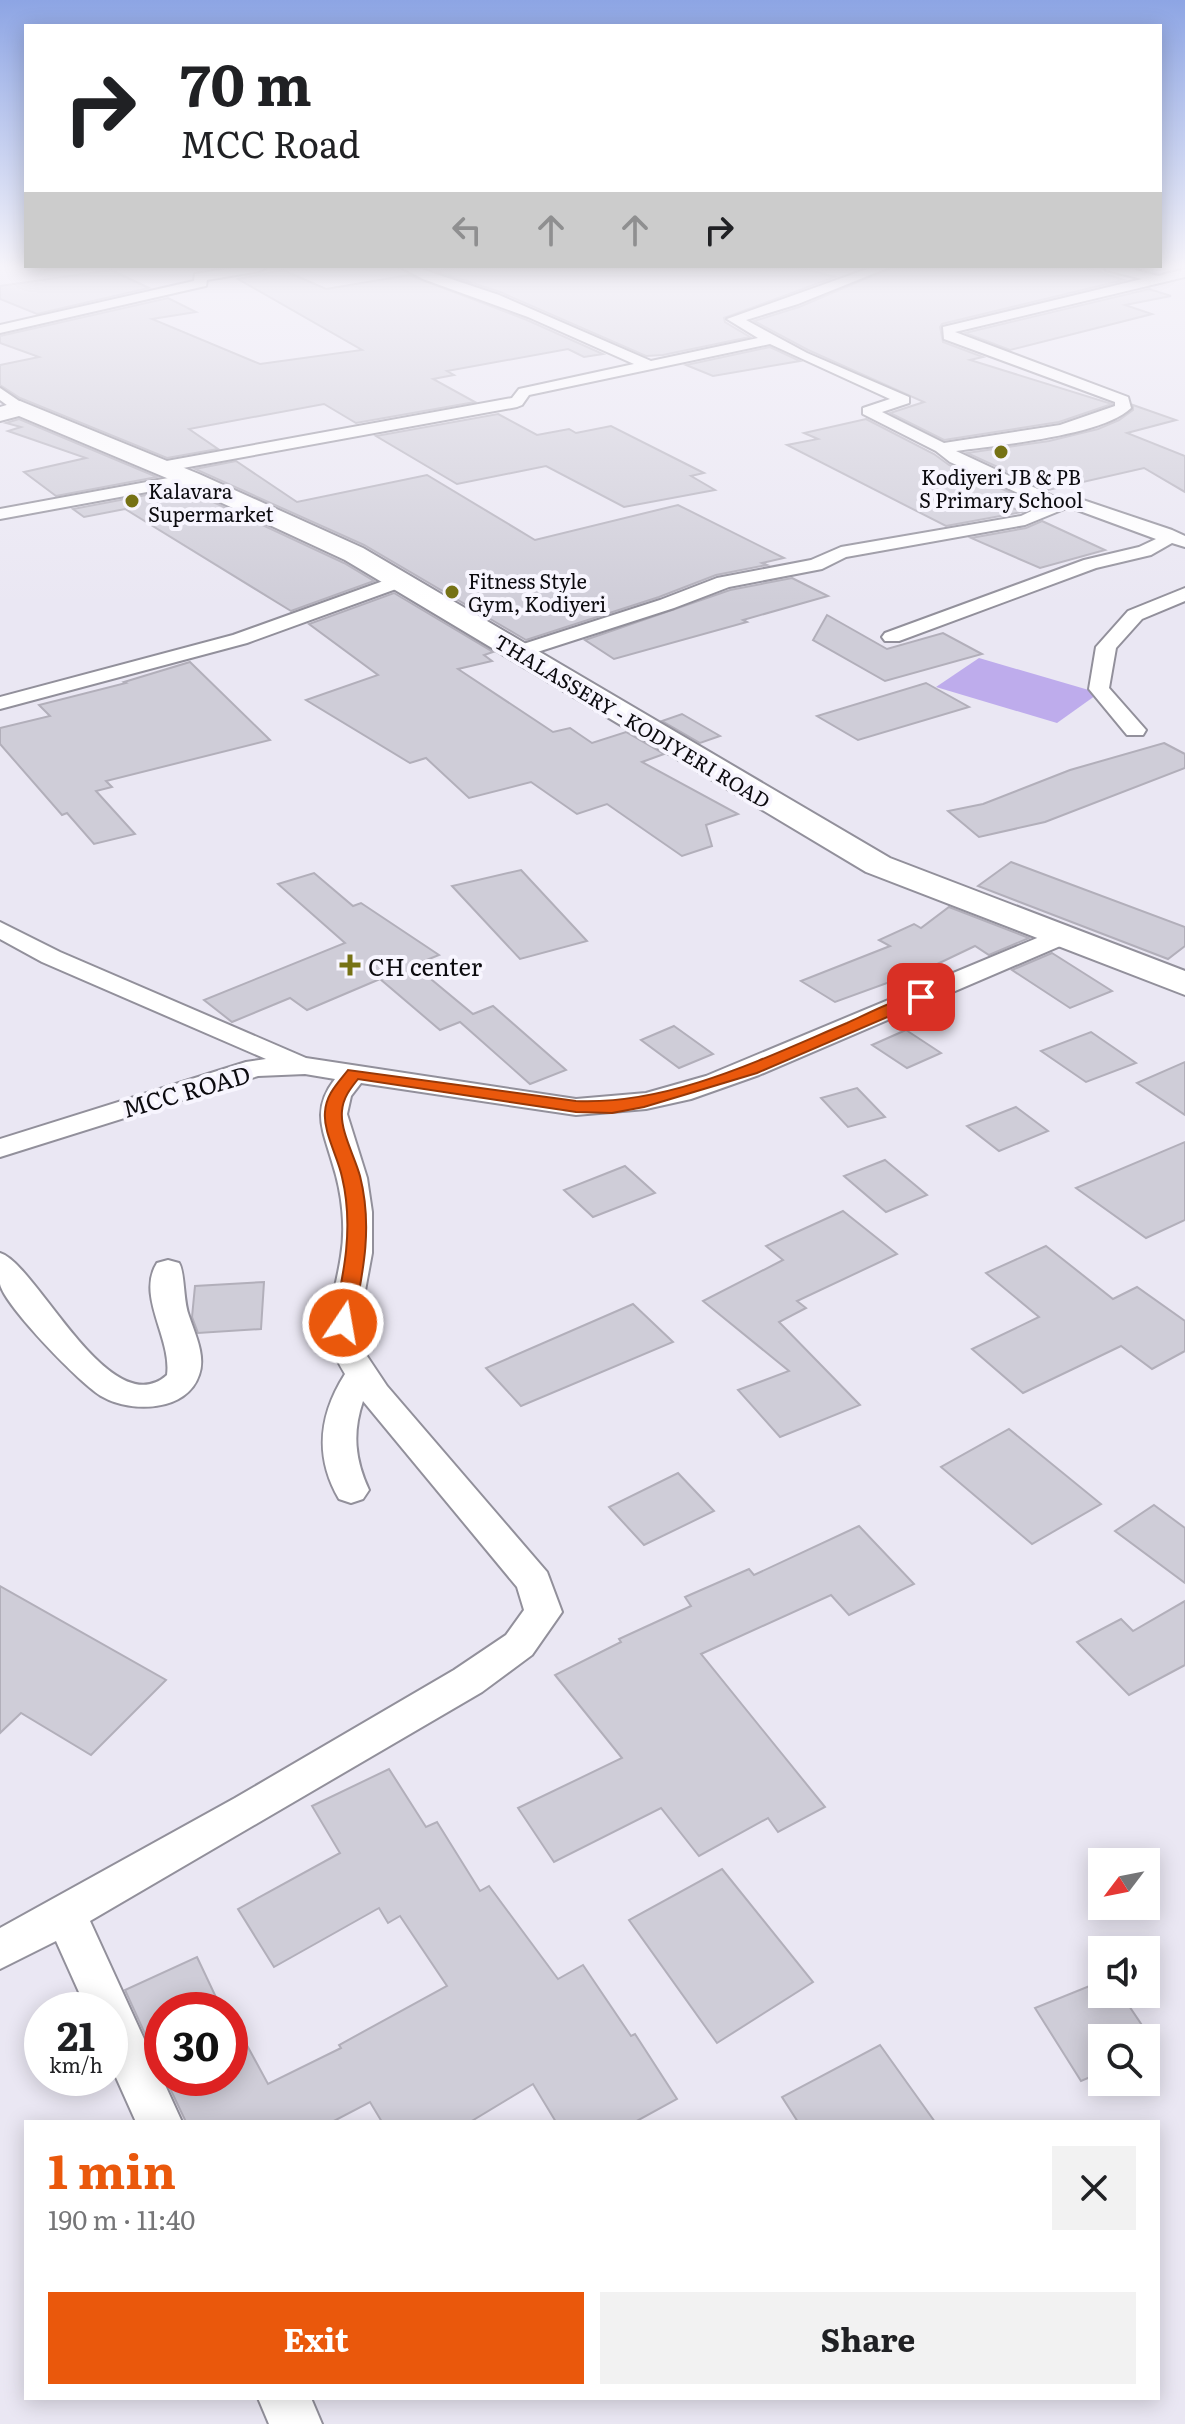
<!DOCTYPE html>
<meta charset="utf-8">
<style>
:root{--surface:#fff;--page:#f2f2f2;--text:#202124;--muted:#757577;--accent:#ea580c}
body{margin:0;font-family:Literata,serif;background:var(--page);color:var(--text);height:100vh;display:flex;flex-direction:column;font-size:30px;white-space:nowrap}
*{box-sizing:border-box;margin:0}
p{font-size:26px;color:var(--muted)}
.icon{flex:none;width:44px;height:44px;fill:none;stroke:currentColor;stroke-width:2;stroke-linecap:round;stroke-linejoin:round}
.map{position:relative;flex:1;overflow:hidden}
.side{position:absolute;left:24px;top:2120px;width:1136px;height:280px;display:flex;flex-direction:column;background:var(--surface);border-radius:0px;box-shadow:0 4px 20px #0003}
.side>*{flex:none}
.banner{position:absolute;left:24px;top:24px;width:1138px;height:244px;border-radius:0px;box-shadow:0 4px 20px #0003;background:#fff;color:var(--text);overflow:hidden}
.needle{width:52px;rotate:238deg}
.fabs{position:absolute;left:1088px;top:1848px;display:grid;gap:16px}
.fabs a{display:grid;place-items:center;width:72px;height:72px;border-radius:0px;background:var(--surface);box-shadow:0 4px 20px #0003;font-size:40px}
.speed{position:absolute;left:24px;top:1992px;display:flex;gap:16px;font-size:40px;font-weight:700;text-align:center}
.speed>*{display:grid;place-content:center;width:104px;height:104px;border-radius:50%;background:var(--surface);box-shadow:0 4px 20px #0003;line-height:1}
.speed small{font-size:20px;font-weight:400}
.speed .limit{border:12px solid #d22;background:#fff;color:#111}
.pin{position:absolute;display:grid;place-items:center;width:68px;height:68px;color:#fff;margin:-34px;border-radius:16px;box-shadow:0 4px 12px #0006}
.me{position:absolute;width:88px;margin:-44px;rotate:12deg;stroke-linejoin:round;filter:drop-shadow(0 0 6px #0008)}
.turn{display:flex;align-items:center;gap:28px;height:168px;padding:0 24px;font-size:36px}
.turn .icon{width:104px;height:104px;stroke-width:2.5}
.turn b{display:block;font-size:56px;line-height:68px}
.lanes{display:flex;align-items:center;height:76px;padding:0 24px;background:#0003;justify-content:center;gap:40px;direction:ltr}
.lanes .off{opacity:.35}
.round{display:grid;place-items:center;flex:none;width:84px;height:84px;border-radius:0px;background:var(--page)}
.overview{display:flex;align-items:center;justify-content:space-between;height:136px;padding:0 24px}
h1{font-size:48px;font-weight:700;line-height:60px;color:var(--accent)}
.button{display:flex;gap:16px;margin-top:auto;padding:16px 24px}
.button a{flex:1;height:92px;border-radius:0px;background:var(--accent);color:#fff;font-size:32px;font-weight:700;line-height:92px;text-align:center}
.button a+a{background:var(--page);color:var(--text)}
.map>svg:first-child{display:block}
.green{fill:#beacec}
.building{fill:#cfcdd8;stroke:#b2afba;stroke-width:2}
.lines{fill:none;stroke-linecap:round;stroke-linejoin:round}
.minor-casing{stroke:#92909b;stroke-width:4}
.secondary-casing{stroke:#92909b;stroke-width:4}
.minor{fill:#fff;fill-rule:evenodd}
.secondary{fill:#fff;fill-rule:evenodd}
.route{fill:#ea580c;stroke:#983908;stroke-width:2}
.poi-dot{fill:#767215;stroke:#f7f5fe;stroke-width:3}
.labels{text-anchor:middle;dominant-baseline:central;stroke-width:8;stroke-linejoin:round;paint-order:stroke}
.far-poi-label{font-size:20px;fill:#0c0b0f;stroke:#f7f5fe;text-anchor:start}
.far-street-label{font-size:20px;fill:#0c0b0f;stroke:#f7f5fe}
.poi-label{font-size:24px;fill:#0c0b0f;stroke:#f7f5fe;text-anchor:start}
.street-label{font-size:24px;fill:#0c0b0f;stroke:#f7f5fe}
</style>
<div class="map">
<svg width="1185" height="2424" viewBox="0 0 1185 2424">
<rect width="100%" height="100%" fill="#eae7f3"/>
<path class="green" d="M979,658L1099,693L1057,723L936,687Z"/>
<g class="building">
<path d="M460,267H797L835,277L724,318L725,322L750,337L663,355L646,356L500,292L436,271Z"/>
<path d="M893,267H1084L1124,280L942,324L940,327L943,342L983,357L970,360L1112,404L1059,422L944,440L890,413L924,402L808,350L754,321L799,307Z"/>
<path d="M111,270L149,288L37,314L0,299V286Z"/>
<path d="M283,270L326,289L409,275L527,320L603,354L584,357L568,349L447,371L454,375L433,379L475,402L356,423L324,404L189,429L218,449L167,458L20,398L0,385V365L39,357L0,343V336L168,298L196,312L152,319L260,364L362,350L238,279Z"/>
<path d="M1149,289L1171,296L1125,305L1152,314L1010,350L965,333Z"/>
<path d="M770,347L800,361L713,376L686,365Z"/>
<path d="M1133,405L1176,420L1127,433L1185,456V492L1144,468L1048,490L967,453L1049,441L1098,429L1119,420L1133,410Z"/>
<path d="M498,414L537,435L569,429L576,433L611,426L704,473L691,476L715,490L624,507L546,466L457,484L376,436Z"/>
<path d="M19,419L157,477L56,496L24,472L86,458L8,431L21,427L6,423Z"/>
<path d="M866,419L934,454L949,465L1020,497L999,502L1022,512L946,526L787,445L818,439L804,433Z"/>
<path d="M236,461L297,502L427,475L535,540L678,505L784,558L762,563L767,565L716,575L659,597L526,640L364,545L195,469Z"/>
<path d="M183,488L344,563L374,581L291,611L125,509L84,517L73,509Z"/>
<path d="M1042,521L1105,550L1040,568L971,538L1026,528Z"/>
<path d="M792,578L828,596L743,620L747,622L614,659L585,640L730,590Z"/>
<path d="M394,593L493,652L484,655L492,661L458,669L553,732L570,728L592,743L626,732L664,754L642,762L738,814L706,825L712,846L682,856L607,804L577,814L531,782L469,798L426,758L410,763L306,700L378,675L309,624Z"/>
<path d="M827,615L887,649L943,633L982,654L885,681L813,640Z"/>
<path d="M190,662L270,740L106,781L112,787L96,791L135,834L94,844L67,813L62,815L0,744V728L50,716L39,705L126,683L124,682Z"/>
<path d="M926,683L969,707L858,740L817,716Z"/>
<path d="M682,714L720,736L700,743L662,721Z"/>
<path d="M1164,743L1185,754V768L1045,822L979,837L948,811L983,804L1070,770Z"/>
<path d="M1011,862L1185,927V946L1168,959L978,886Z"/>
<path d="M521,870L587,941L520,959L452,886Z"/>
<path d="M314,873L353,906L361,903L439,955L414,965L473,1014L493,1006L566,1070L530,1084L460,1022L440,1030L380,979L307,1010L290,998L232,1022L204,1000L345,943L278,884Z"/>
<path d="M949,907L1029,938L989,955L975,946L931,967L835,1002L801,981L890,946L879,940L914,924L921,928Z"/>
<path d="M1052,953L1112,991L1070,1008L1012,970Z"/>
<path d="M674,1026L713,1054L679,1068L641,1040Z"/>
<path d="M906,1030L941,1053L907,1068L872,1045Z"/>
<path d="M1091,1032L1136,1063L1086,1082L1041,1051Z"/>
<path d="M1185,1062V1115L1137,1083Z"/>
<path d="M857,1088L885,1117L848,1127L821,1098Z"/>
<path d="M1016,1107L1048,1131L999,1151L967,1126Z"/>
<path d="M1185,1142V1220L1146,1238L1076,1188Z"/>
<path d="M885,1160L927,1195L886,1212L844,1176Z"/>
<path d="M625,1166L655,1193L593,1217L564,1190Z"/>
<path d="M843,1211L897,1254L797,1301L806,1308L779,1322L860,1405L780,1437L738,1390L789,1371L703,1301L783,1260L766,1246Z"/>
<path d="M1046,1246L1113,1299L1137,1287L1185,1321V1351L1152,1369L1121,1346L1023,1393L972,1349L1039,1317L986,1273Z"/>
<path d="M264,1282L261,1329L198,1333L192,1317L195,1286Z"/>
<path d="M633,1304L673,1342L521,1406L486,1368Z"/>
<path d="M1009,1429L1101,1504L1032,1544L941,1467Z"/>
<path d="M678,1473L714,1511L644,1545L609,1507Z"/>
<path d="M1154,1505L1185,1528V1583L1115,1531Z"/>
<path d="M859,1526L914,1584L849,1615L831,1595L701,1654L825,1807L778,1832L768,1818L699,1856L661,1808L554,1862L518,1808L622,1758L555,1675L621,1642L619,1639L691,1606L685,1597L749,1569L754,1575Z"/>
<path d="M0,1586L166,1680L91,1755L21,1713L0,1733Z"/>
<path d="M1185,1601V1665L1129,1695L1077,1642L1121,1619L1133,1631Z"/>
<path d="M389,1769L426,1827L437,1822L480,1891L489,1886L558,1979L583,1965L631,2036L635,2034L677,2099L635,2122H556L533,2084L470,2122H382L370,2102L332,2122H186L165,2078H230V2014L268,2084L341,2048L339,2045L447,1986L400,1916L388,1923L379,1908L274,1967L238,1909L340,1853L312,1806Z"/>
<path d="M722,1869L813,1982L717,2043L629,1920Z"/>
<path d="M197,1957L222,2010H162V2042L151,2047L125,1990Z"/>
<path d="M1102,1981V1994H1121L1158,2049L1146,2054V2038H1102V2072L1081,2081L1035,2008Z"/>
<path d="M880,2045L935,2122H798L782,2097Z"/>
</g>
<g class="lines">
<g class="minor-casing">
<g id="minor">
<path d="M239,267H266L260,271L207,280L206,286L201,287L0,333V325L194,281L195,274Z"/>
<path d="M400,267H415L499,295L651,361L758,338L727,319L873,267H890L798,304L746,320L807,353L909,397V403L882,412L944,443L1060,425L1115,406V402L944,339L943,327L1142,279L1106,270L1105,267H1125L1158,276L1185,269V277L955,332L1128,397L1131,408C1102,436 997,445 956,451L1059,499L1074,497L1172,530L1185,536V547L1172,543L1151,555L1096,568L899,641H885L882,637L885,633L1084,560L1139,547L1156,539L1069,507L1025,525L846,557L822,569L729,587L674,608L528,655H514L511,651L514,647L660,600L717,578L811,560L841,547L1021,516L1044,505L950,462L936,451L863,414V408L890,399L770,344L529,395L522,405L517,407L161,472L155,471L153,467L161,462L512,398L519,389L634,364L528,317L423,279Z"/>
<path d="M0,388L25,405V411H15L0,400Z"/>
<path d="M190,474L196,475L198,479L196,483L0,519V509Z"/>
<path d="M400,575L409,581L407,585L247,643L0,709V697L233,635Z"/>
<path d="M1185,588V601L1142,619L1116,648L1109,688L1146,730L1143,735H1127L1089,689L1096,647L1128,611Z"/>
<path d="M0,922L60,952L306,1058L576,1099L646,1093L706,1076L1054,931H1072L1076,936L1072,941L759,1075L691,1099L646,1109L576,1115L361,1083L351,1096L347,1114L367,1178L372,1212V1253L359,1323L365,1353L387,1386L547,1572L562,1612L532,1655L482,1692L90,1921L182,2122H136L110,2064V2010H87L56,1941L0,1969V1928L235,1798L454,1670L506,1635L524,1610L517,1587L363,1401C352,1433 355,1460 369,1490L363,1499L351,1503L339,1499C314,1456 319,1415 345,1374C317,1330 334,1303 341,1256C346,1227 342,1193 333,1165C323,1130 311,1110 335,1079L305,1074L258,1076L0,1157V1139L246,1062L266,1059L42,962L0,939Z"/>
<path d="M0,1253C36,1263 110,1426 167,1375C172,1338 136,1296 157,1263L168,1260L179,1263C185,1272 183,1301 189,1316C195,1334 206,1356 199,1375C187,1412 131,1413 103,1397C82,1386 4,1305 0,1284C0,1275 0,1263 0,1253Z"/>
<path d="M258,2398H311L322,2424H269Z"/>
</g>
</g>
<g class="secondary-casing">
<path id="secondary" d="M20,401L199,474L363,548L890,858L1185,971V995L866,872L345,560L181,484L19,416L0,421V407Z"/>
</g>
<use href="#minor" class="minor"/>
<use href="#secondary" class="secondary"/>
</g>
<linearGradient id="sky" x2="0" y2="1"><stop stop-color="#8da5e4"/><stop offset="0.44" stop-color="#f6f4fa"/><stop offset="1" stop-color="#f6f4fa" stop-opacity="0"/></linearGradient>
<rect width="1185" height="606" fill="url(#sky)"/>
<path class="route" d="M921,992L927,993V1000L757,1073L644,1107L612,1113L576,1112L358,1079C350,1089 343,1098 342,1111C340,1131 355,1157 360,1176C373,1227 363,1273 353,1323L343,1329L333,1323C344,1273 354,1227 342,1177C338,1157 323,1132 325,1112C326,1094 338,1083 348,1070L576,1101C670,1105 762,1059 847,1023C871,1012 896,999 921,992Z"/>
<g class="poi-dot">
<circle cx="1001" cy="452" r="8"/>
<circle cx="132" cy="501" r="8"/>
<circle cx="452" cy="592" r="8"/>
<path d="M346 953h8v8h8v8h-8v8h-8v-8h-8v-8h8z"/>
</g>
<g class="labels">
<g class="far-poi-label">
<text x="1001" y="476" text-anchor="middle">Kodiyeri JB &amp; PB<tspan x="1001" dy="23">S Primary School</tspan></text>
<text x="148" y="490">Kalavara<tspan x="148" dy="23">Supermarket</tspan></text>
<text x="468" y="580">Fitness Style<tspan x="468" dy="23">Gym, Kodiyeri</tspan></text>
</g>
<g class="far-street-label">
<text transform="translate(633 720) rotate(31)">THALASSERY - KODIYERI ROAD</text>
</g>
<g class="poi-label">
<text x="368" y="965">CH center</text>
</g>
<g class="street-label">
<text transform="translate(186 1090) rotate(-16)">MCC ROAD</text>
</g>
</g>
</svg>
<div class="fabs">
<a><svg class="needle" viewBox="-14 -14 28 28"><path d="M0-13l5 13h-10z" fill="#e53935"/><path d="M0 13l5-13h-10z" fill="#757577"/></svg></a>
<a><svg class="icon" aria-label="sound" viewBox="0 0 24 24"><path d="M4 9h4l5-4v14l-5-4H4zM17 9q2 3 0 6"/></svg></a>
<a><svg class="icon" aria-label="search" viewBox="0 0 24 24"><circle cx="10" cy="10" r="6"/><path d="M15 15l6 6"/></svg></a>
</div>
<div class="speed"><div>21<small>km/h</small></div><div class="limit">30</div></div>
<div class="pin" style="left:921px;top:997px;background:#d93025"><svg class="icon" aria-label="arrive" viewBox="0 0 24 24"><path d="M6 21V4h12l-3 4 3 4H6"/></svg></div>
<svg class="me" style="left:343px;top:1323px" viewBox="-20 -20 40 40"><circle r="17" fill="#ea580c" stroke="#fff" stroke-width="3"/><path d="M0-11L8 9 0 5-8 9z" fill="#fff"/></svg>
<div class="banner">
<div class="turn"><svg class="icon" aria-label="right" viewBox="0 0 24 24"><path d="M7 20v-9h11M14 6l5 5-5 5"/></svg><div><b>70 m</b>MCC Road</div></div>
<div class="lanes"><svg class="icon off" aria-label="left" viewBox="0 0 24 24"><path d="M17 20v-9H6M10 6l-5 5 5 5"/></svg><svg class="icon off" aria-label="ahead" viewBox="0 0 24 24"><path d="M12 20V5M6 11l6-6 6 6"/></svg><svg class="icon off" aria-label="ahead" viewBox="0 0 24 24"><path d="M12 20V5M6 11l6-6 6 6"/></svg><svg class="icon" aria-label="right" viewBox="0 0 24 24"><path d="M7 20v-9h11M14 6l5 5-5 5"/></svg></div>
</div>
<section class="side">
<div class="overview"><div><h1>1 min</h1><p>190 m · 11:40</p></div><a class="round"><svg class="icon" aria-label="close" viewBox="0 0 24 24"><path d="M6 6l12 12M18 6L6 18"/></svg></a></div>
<div class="button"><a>Exit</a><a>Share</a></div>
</section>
</div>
